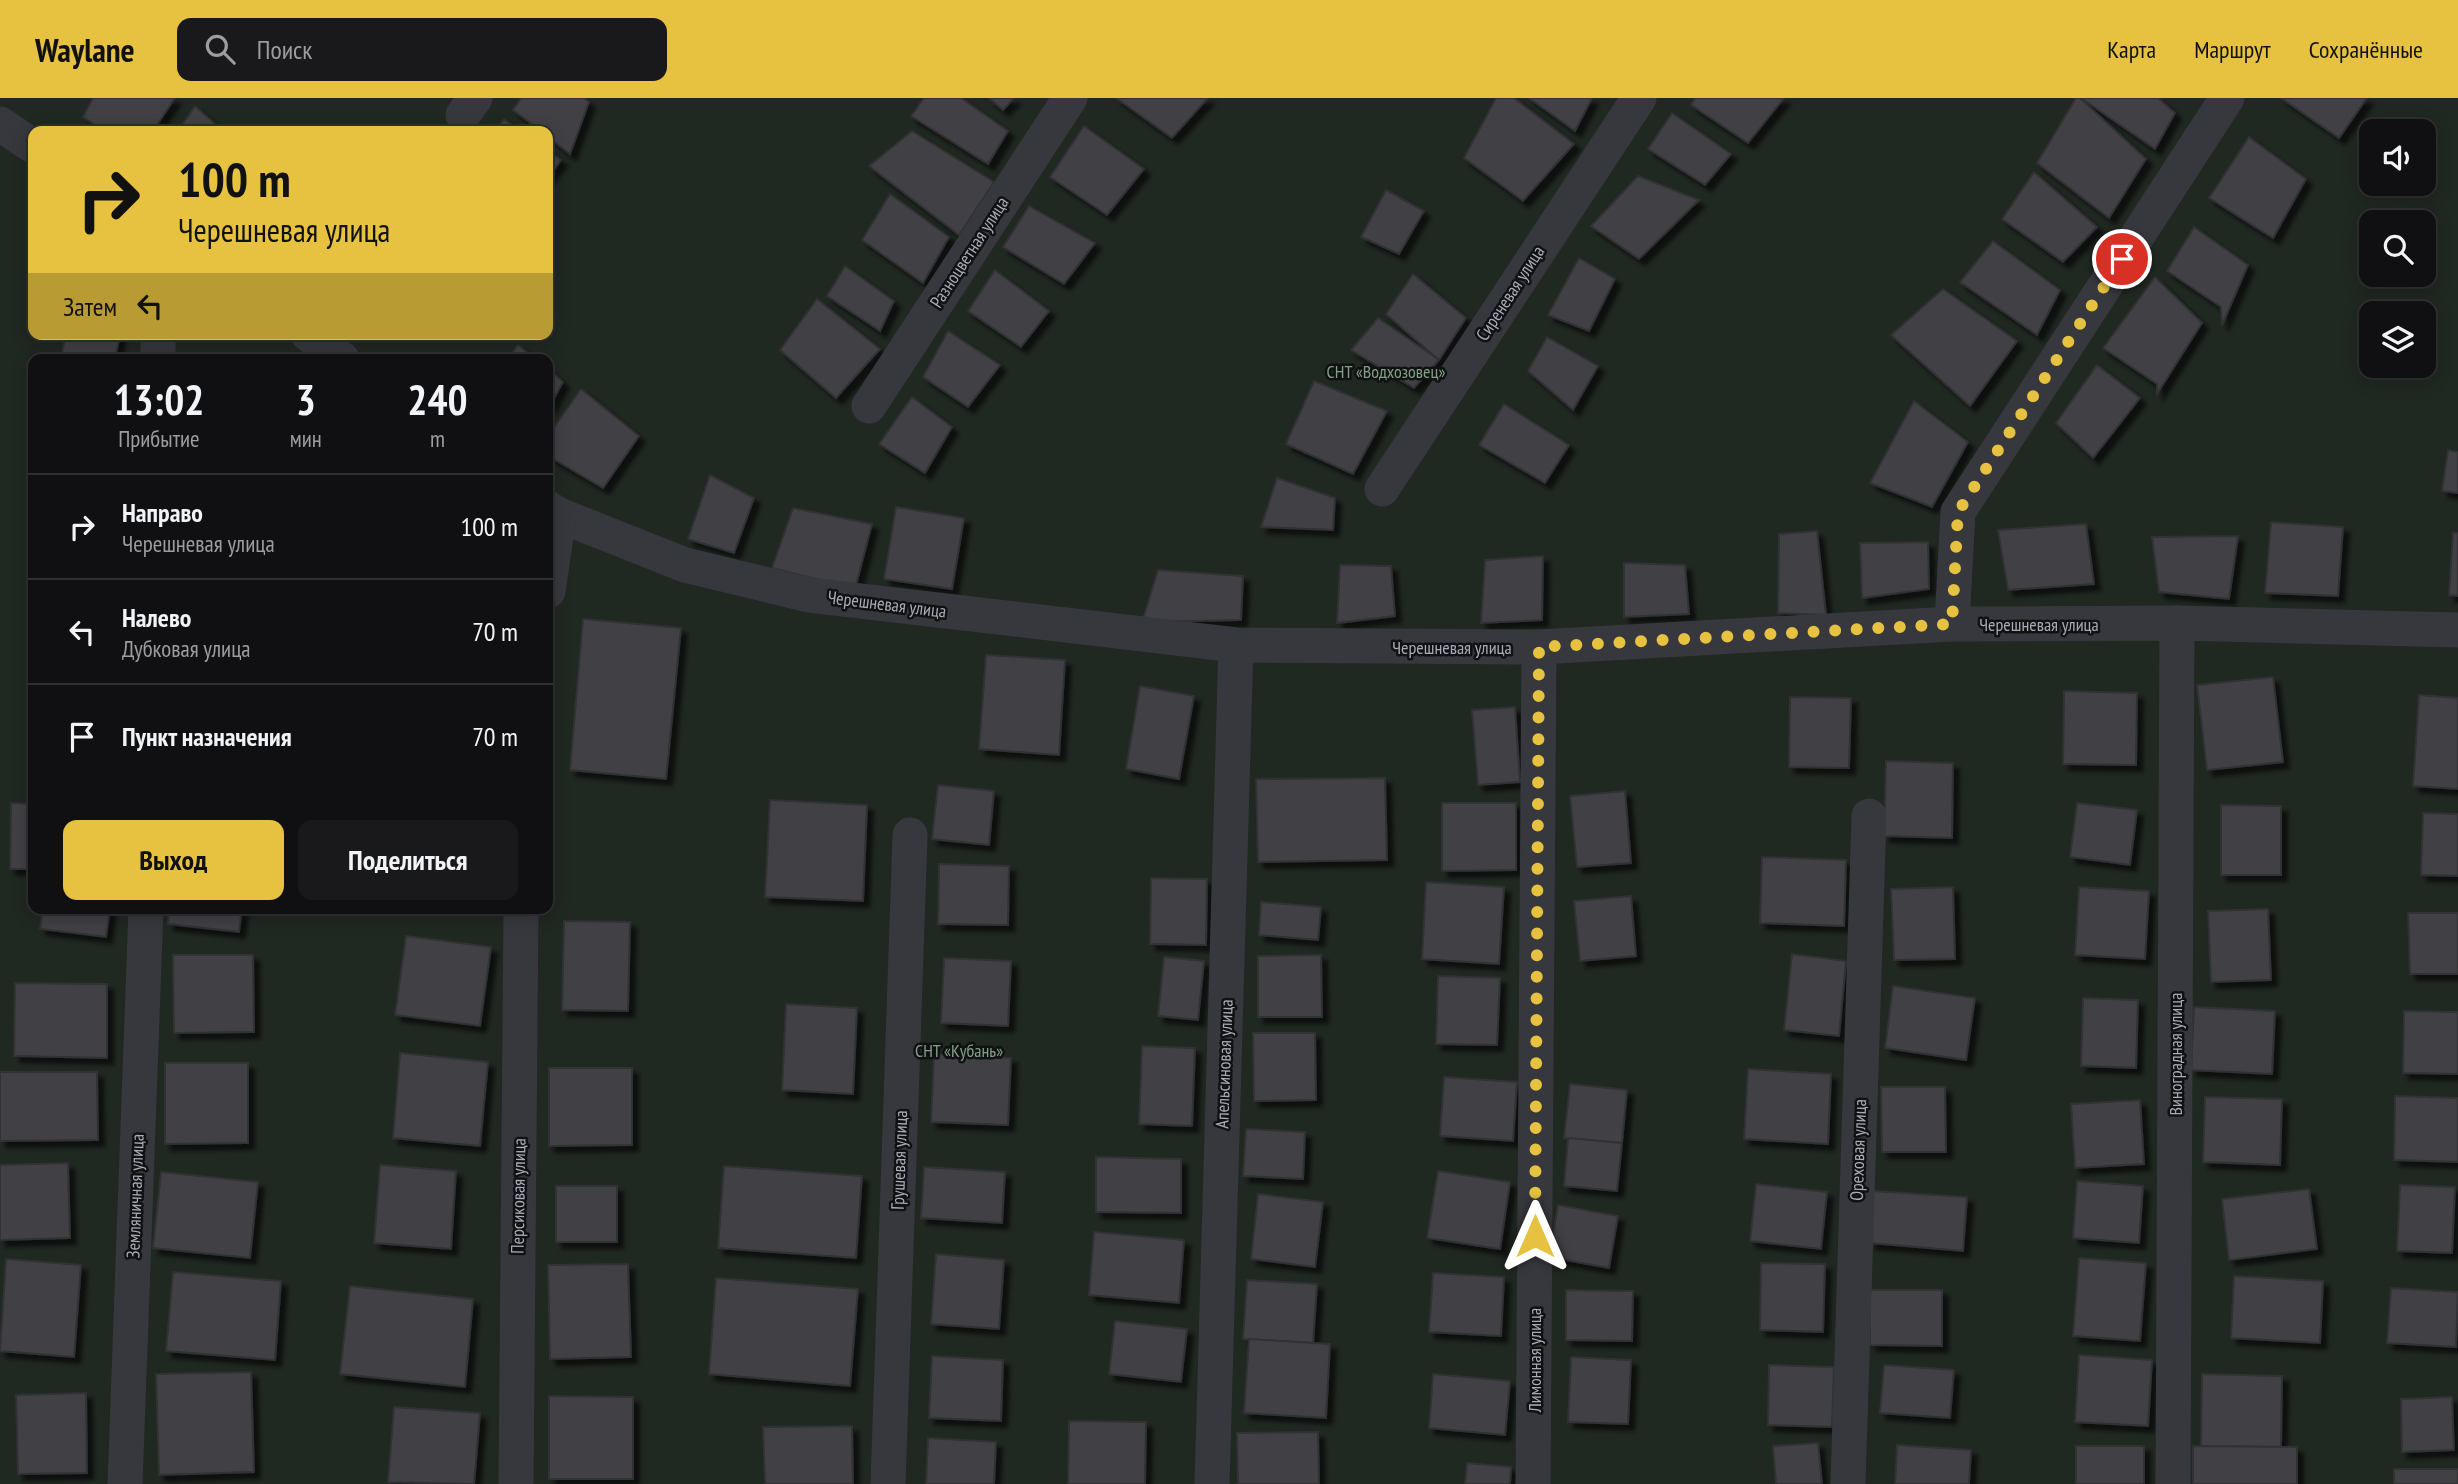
<!DOCTYPE html>
<html lang="ru">
<meta charset="utf-8">
<style>
:root{--surface:#101012;--page:#19191b;--text:#f1f3f6;--muted:#9c9d9f;--line:#303032;--accent:#e6c240}
body{margin:0;font-family:"PT Sans Narrow",sans-serif;background:var(--page);color:var(--text);height:100vh;display:flex;flex-direction:column;font-size:26px;white-space:nowrap}
*{box-sizing:border-box;margin:0}
p{font-size:23px;color:var(--muted)}
.icon{flex:none;width:38px;height:38px;fill:none;stroke:currentColor;stroke-width:2;stroke-linecap:round;stroke-linejoin:round}
.map{position:relative;flex:1;overflow:hidden}
.panel{position:absolute;left:28px;top:256px;width:525px;height:560px;display:flex;flex-direction:column;background:var(--surface);border-radius:14px;box-shadow:0 4px 18px #0003,0 0 0 2px var(--line)}
.panel>*{flex:none}
.guide{position:absolute;left:28px;top:28px;width:525px;height:214px;border-radius:14px;box-shadow:0 4px 18px #0003,0 0 0 2px var(--line);background:#e6c240;color:#111;overflow:hidden}
.controls{position:absolute;left:2359px;top:21px;display:grid;gap:14px}
.controls a{display:grid;place-items:center;width:77px;height:77px;border-radius:14px;background:var(--surface);box-shadow:0 4px 18px #0003,0 0 0 2px var(--line);font-size:35px}
.pin{position:absolute;display:grid;place-items:center;width:60px;height:60px;color:#fff;margin:-30px;border:4px solid #fff;border-radius:50%;box-shadow:0 2px 7px #0007}
.me{position:absolute;width:77px;margin:-38px;rotate:0deg;stroke-linejoin:round;filter:drop-shadow(0 0 5px #0008)}
.turn{display:flex;align-items:center;gap:24px;height:147px;padding:0 35px;font-size:32px}
.turn .icon{width:91px;height:91px;stroke-width:2.5}
.turn b{display:block;font-size:49px;line-height:60px}
.then{display:flex;align-items:center;height:66px;padding:0 35px;background:#0003;gap:14px;font-size:26px}
.eta{display:flex;justify-content:space-evenly;align-items:center;height:119px;text-align:center}
.eta b{font-size:42px;font-weight:600;line-height:49px}
.action{display:flex;gap:14px;margin-top:auto;padding:14px 35px}
.action a{flex:1;height:80px;border-radius:14px;background:var(--accent);color:#111;font-size:28px;font-weight:600;line-height:80px;text-align:center}
.action a+a{background:var(--page);color:var(--text)}
ul{padding:0;list-style:none}
li{display:flex;align-items:center;gap:21px;height:105px;padding:0 35px;border-top:2px solid var(--line)}
li div{flex:1}
li b{display:block;font-size:26px}
li em{font-style:normal}
header{display:flex;align-items:center;gap:42px;box-sizing:border-box;height:98px;padding:0 35px;background:var(--accent);color:#111}
header strong{font-size:33px}
nav{display:flex;gap:38px;margin-inline-start:auto;font-size:24px}
.search{width:490px;height:63px;background:var(--page);display:flex;align-items:center;gap:18px;box-sizing:border-box;padding:0 24px;border-radius:14px;color:var(--muted);font-size:26px}
.map>svg:first-child{display:block}
.green{fill:#202822;fill-rule:evenodd}
.building{fill:#414145;stroke:#313034;stroke-width:2;filter:url(#shadow)}
.lines{fill:none;stroke-linecap:round;stroke-linejoin:round}
.street{stroke:#37383d;stroke-width:35}
.route{stroke:#e6c240;stroke-width:12;stroke-dasharray:0 21.6}
.labels{text-anchor:middle;dominant-baseline:central;stroke-width:5;stroke-linejoin:round;paint-order:stroke}
.street-label{font-size:18px;fill:#a9acb7;stroke:#111113}
.park-label{font-size:18px;fill:#81a187;stroke:#111113}
</style>
<header>
<strong>Waylane</strong>
<div class="search"><svg class="icon" aria-label="search" viewBox="0 0 24 24"><circle cx="10" cy="10" r="6"/><path d="M15 15l6 6"/></svg>Поиск</div>
<nav><a>Карта</a><a>Маршрут</a><a>Сохранённые</a></nav>
</header>
<div class="map">
<svg width="2458" height="1386" viewBox="0 0 2458 1386">
<defs>
<filter id="shadow"><feDropShadow dx="6" dy="6" stdDeviation="2" flood-color="#0009"/></filter>
</defs>
<rect width="100%" height="100%" fill="#161618"/>
<path class="green" d="M0,0H2458V1386H0ZM33,33H548V236H33ZM2371,33H2424V86H2371ZM2371,124H2424V177H2371ZM2371,215H2424V268H2371ZM33,261H548V810H33Z"/>
<g class="building">
<path d="M93,0H175L153,33H104L83,19Z"/>
<path d="M521,0H584L589,4L570,56L548,39V33H541L513,12Z"/>
<path d="M924,0H961L1008,33L988,66L911,18Z"/>
<path d="M989,0H1014L1003,12Z"/>
<path d="M1116,0H1208L1172,40Z"/>
<path d="M1496,0H1514L1574,46L1523,103L1464,60Z"/>
<path d="M1529,0H1592L1575,33Z"/>
<path d="M1695,0H1784L1748,45L1691,7Z"/>
<path d="M2076,0H2080L2146,61L2109,120L2037,65Z"/>
<path d="M2081,0H2158L2175,15L2155,51Z"/>
<path d="M2281,0H2367L2339,40Z"/>
<path d="M195,8L223,33H178Z"/>
<path d="M1672,15L1731,56L1705,87L1648,51Z"/>
<path d="M504,21L520,33H496Z"/>
<path d="M1084,28L1144,71L1107,117L1050,79Z"/>
<path d="M912,33L994,84L959,137L869,68Z"/>
<path d="M2249,39L2306,81L2273,140L2209,100Z"/>
<path d="M548,53L561,62L548,80Z"/>
<path d="M2034,74L2097,129L2063,164L2002,121Z"/>
<path d="M1638,78L1699,102L1639,161L1591,128Z"/>
<path d="M1386,92L1424,113L1399,156L1361,139Z"/>
<path d="M890,96L949,139L923,185L862,142Z"/>
<path d="M1029,108L1095,145L1064,186L1003,149Z"/>
<path d="M2194,129L2248,167L2222,227L2221,209L2167,173Z"/>
<path d="M1993,143L2060,192L2037,237L1960,184Z"/>
<path d="M1579,160L1615,181L1589,233L1548,217Z"/>
<path d="M845,168L894,203L880,233L827,198Z"/>
<path d="M995,172L1049,213L1021,249L968,213Z"/>
<path d="M1413,176L1466,220L1439,262L1386,216Z"/>
<path d="M2155,179L2202,225L2157,296V286L2103,250Z"/>
<path d="M1943,191L2017,243L1970,308L1891,237Z"/>
<path d="M817,201L880,251L836,300L780,252Z"/>
<path d="M1378,220L1439,262L1414,290L1351,252Z"/>
<path d="M948,233L1000,267L968,309L923,279Z"/>
<path d="M66,236H120L115,261H91L62,255Z"/>
<path d="M1547,239L1598,268L1573,312L1528,273Z"/>
<path d="M518,247L536,261H508Z"/>
<path d="M2097,267L2140,300L2093,360L2056,325Z"/>
<path d="M548,271L563,284L548,311Z"/>
<path d="M1314,283L1387,313L1353,376L1286,346Z"/>
<path d="M581,291L639,338L603,390L548,358V338Z"/>
<path d="M912,299L952,329L925,375L879,346Z"/>
<path d="M1914,303L1968,344L1932,409L1870,385Z"/>
<path d="M1504,306L1569,347L1545,385L1479,347Z"/>
<path d="M2448,352L2458,354V395L2442,393Z"/>
<path d="M710,377L754,400L734,455L688,441Z"/>
<path d="M1277,380L1335,400L1333,432L1261,429Z"/>
<path d="M896,409L964,420L952,491L884,481Z"/>
<path d="M793,410L872,426L855,491L772,470Z"/>
<path d="M2271,424L2343,429L2338,498L2265,495Z"/>
<path d="M2086,426L2094,486L2008,492L1998,432Z"/>
<path d="M1817,433L1826,517L1778,515L1779,436Z"/>
<path d="M2453,435H2458V498L2449,497Z"/>
<path d="M2238,438L2229,501L2159,494L2152,439Z"/>
<path d="M1928,444L1929,491L1862,500L1860,445Z"/>
<path d="M1543,458L1542,522L1481,525L1485,462Z"/>
<path d="M1624,465L1685,467L1689,516L1624,519Z"/>
<path d="M1340,467L1391,468L1395,518L1337,525Z"/>
<path d="M1158,472L1243,478L1241,522L1142,524Z"/>
<path d="M583,521L681,530L666,681L570,672Z"/>
<path d="M986,557L1065,562L1059,657L979,651Z"/>
<path d="M2273,579L2283,664L2207,672L2197,587Z"/>
<path d="M1140,588L1194,598L1179,681L1126,671Z"/>
<path d="M2064,593L2137,595L2136,667L2063,666Z"/>
<path d="M2419,597L2458,600V691L2413,688Z"/>
<path d="M1790,599L1851,600L1849,670L1789,669Z"/>
<path d="M1515,609L1520,684L1478,687L1472,612Z"/>
<path d="M1886,663L1953,665L1952,740L1884,738Z"/>
<path d="M1385,680L1387,762L1258,764L1256,681Z"/>
<path d="M938,687L994,693L989,747L932,741Z"/>
<path d="M1625,693L1631,765L1577,769L1570,698Z"/>
<path d="M770,702L867,707L863,803L765,799Z"/>
<path d="M11,705L33,706V771H10Z"/>
<path d="M1442,705H1516V772L1442,773Z"/>
<path d="M2077,705L2137,712L2130,767L2070,759Z"/>
<path d="M2221,707L2281,708V777H2221Z"/>
<path d="M2423,715L2458,716V778L2421,777Z"/>
<path d="M1762,759L1846,762L1844,828L1760,825Z"/>
<path d="M939,766L1009,768L1008,827L938,826Z"/>
<path d="M1151,780L1207,781L1206,847L1150,846Z"/>
<path d="M1426,784L1504,789L1499,866L1422,861Z"/>
<path d="M1953,789L1955,861L1894,862L1891,791Z"/>
<path d="M2079,789L2149,793L2145,861L2075,857Z"/>
<path d="M1631,798L1636,858L1580,863L1574,803Z"/>
<path d="M1261,804L1321,809L1318,842L1259,837Z"/>
<path d="M43,810H110L106,839L40,831Z"/>
<path d="M169,810H242L239,834L168,826Z"/>
<path d="M2268,811L2271,882L2211,884L2208,813Z"/>
<path d="M2408,815H2458V876H2410Z"/>
<path d="M564,823L630,824L628,913L562,912Z"/>
<path d="M406,838L491,849L480,928L395,917Z"/>
<path d="M1792,856L1846,863L1839,938L1784,932Z"/>
<path d="M173,857H253L254,934L174,935Z"/>
<path d="M1321,857L1322,919H1258V858Z"/>
<path d="M1164,859L1204,863L1198,922L1158,918Z"/>
<path d="M944,860L1011,863L1008,928L941,925Z"/>
<path d="M1438,878L1500,880L1497,947L1436,946Z"/>
<path d="M15,885L107,886V960L14,958Z"/>
<path d="M1893,888L1975,900L1966,962L1885,950Z"/>
<path d="M2083,900L2138,902L2136,970L2081,968Z"/>
<path d="M786,906L857,910L853,996L782,992Z"/>
<path d="M2194,909L2275,913L2272,976L2191,972Z"/>
<path d="M2404,913L2458,914V976L2403,975Z"/>
<path d="M1253,935H1315L1316,1002L1254,1003Z"/>
<path d="M1142,948L1195,950L1192,1028L1139,1026Z"/>
<path d="M400,955L488,964L480,1048L393,1040Z"/>
<path d="M934,956L1011,960L1008,1027L931,1024Z"/>
<path d="M165,965H248V1045L165,1046Z"/>
<path d="M549,970H632V1047L549,1048Z"/>
<path d="M1748,971L1831,976L1828,1046L1744,1041Z"/>
<path d="M0,974H97L98,1042L0,1043Z"/>
<path d="M1444,979L1517,984L1513,1043L1440,1038Z"/>
<path d="M1570,986L1627,992L1622,1045L1564,1040Z"/>
<path d="M1881,989H1945L1946,1054H1882Z"/>
<path d="M2395,998L2458,1000V1064L2394,1062Z"/>
<path d="M2205,999L2282,1001L2280,1067L2203,1064Z"/>
<path d="M2140,1002L2144,1066L2075,1070L2071,1006Z"/>
<path d="M1246,1031L1305,1034L1303,1081L1243,1078Z"/>
<path d="M1568,1040L1622,1045L1617,1093L1564,1088Z"/>
<path d="M1096,1059L1181,1061V1115L1096,1114Z"/>
<path d="M68,1065L70,1140L0,1142V1067Z"/>
<path d="M380,1067L456,1073L451,1151L374,1145Z"/>
<path d="M724,1068L862,1078L856,1160L718,1150Z"/>
<path d="M924,1069L1005,1074L1002,1125L921,1120Z"/>
<path d="M1438,1073L1510,1084L1500,1151L1427,1140Z"/>
<path d="M161,1074L258,1084L250,1160L153,1150Z"/>
<path d="M2077,1083L2143,1088L2139,1145L2073,1140Z"/>
<path d="M1756,1086L1827,1094L1821,1151L1750,1143Z"/>
<path d="M2400,1087L2455,1089L2452,1155L2397,1153Z"/>
<rect x="556" y="1088" width="61" height="56"/>
<path d="M2309,1091L2317,1151L2229,1162L2222,1101Z"/>
<path d="M1873,1093L1967,1099L1963,1153L1870,1145Z"/>
<path d="M1258,1096L1323,1104L1315,1169L1251,1161Z"/>
<path d="M1558,1107L1618,1118L1609,1170L1549,1159Z"/>
<path d="M1094,1134L1184,1142L1179,1205L1089,1197Z"/>
<path d="M936,1156L1004,1162L999,1231L931,1226Z"/>
<path d="M2079,1160L2146,1165L2140,1243L2073,1238Z"/>
<path d="M6,1161L81,1167L74,1259L0,1253Z"/>
<path d="M1761,1165L1825,1166L1823,1234L1760,1232Z"/>
<path d="M628,1166L631,1259L550,1261L548,1167Z"/>
<path d="M173,1174L281,1183L275,1262L166,1253Z"/>
<path d="M1433,1175L1504,1179L1501,1238L1429,1234Z"/>
<path d="M2234,1178L2323,1183L2320,1245L2231,1240Z"/>
<path d="M716,1180L858,1191L850,1288L709,1276Z"/>
<path d="M1247,1182L1317,1186L1313,1245L1243,1241Z"/>
<path d="M350,1188L473,1201L465,1289L340,1276Z"/>
<path d="M2391,1190L2458,1194L2456,1249L2387,1245Z"/>
<path d="M1566,1192L1633,1193L1632,1243L1566,1242Z"/>
<path d="M1870,1192H1942V1248L1870,1247Z"/>
<path d="M1115,1223L1187,1231L1181,1284L1109,1276Z"/>
<path d="M1249,1241L1330,1246L1326,1320L1244,1315Z"/>
<path d="M2079,1257L2152,1262L2148,1328L2075,1324Z"/>
<path d="M932,1258L1003,1262L1001,1323L929,1320Z"/>
<path d="M1571,1259L1631,1262L1628,1326L1568,1324Z"/>
<path d="M1769,1267L1834,1269L1832,1329L1768,1327Z"/>
<path d="M1884,1267L1954,1272L1950,1320L1880,1315Z"/>
<path d="M251,1274L254,1374L159,1377L156,1276Z"/>
<path d="M1433,1276L1510,1283L1505,1337L1429,1330Z"/>
<path d="M2202,1276L2282,1278L2281,1349L2201,1348Z"/>
<path d="M86,1295L87,1375L18,1376L16,1297Z"/>
<path d="M549,1298L633,1299V1381H549Z"/>
<path d="M2452,1299L2454,1352L2402,1354L2401,1301Z"/>
<path d="M394,1309L480,1315L474,1386L388,1384Z"/>
<path d="M1069,1323L1146,1324L1145,1386H1068Z"/>
<path d="M852,1328L853,1386H765L763,1329Z"/>
<path d="M1318,1334L1319,1386H1238L1237,1335Z"/>
<path d="M928,1340L996,1344L994,1386H926Z"/>
<path d="M1818,1345L1822,1386H1776L1773,1348Z"/>
<path d="M1897,1347L1971,1352L1969,1386H1895Z"/>
<rect x="2076" y="1348" width="68" height="38"/>
<path d="M2193,1348L2297,1349V1386H2193Z"/>
<path d="M1467,1365L1511,1369L1510,1386H1465Z"/>
<rect x="2394" y="1371" width="64" height="15"/>
</g>
<g class="lines">
<g class="street">
<path d="M463,17L475,0"/>
<path d="M0,26L33,48"/>
<path d="M308,236L342,261"/>
<path d="M158,261V236"/>
<path d="M869,308L1070,0"/>
<path d="M1382,391L1639,0"/>
<path d="M548,410L559,417L685,467L809,497L1236,547L1539,549L1952,526L2177,525L2458,532"/>
<path d="M548,493L559,417"/>
<path d="M1952,526L1958,414L2227,0"/>
<path d="M125,1386L146,810"/>
<path d="M516,1386L521,810"/>
<path d="M888,1386L910,737"/>
<path d="M1212,1386L1236,547"/>
<path d="M1533,1386L1539,549"/>
<path d="M1848,1386L1869,718"/>
<path d="M2173,1386L2177,525"/>
</g>
</g>
<g class="lines">
<path class="route" d="M1535,1138L1539,549L1952,526L1958,414L2122,161"/>
</g>
<g class="labels">
<g class="street-label">
<text transform="translate(969 154) rotate(-57)">Разноцветная улица</text>
<text transform="translate(1510 195) rotate(-57)">Сиреневая улица</text>
<text transform="translate(887 506) rotate(7)">Черешневая улица</text>
<text x="2039" y="526">Черешневая улица</text>
<text x="1452" y="549">Черешневая улица</text>
<text transform="translate(2175 956) rotate(-90)">Виноградная улица</text>
<text transform="translate(1224 966) rotate(-88)">Апельсиновая улица</text>
<text transform="translate(1858 1052) rotate(-88)">Ореховая улица</text>
<text transform="translate(899 1062) rotate(-88)">Грушевая улица</text>
<text transform="translate(135 1098) rotate(-88)">Земляничная улица</text>
<text transform="translate(518 1098) rotate(-89)">Персиковая улица</text>
<text transform="translate(1534 1262) rotate(-90)">Лимонная улица</text>
</g>
<g class="park-label">
<text x="1386" y="273">СНТ «Водхозовец»</text>
<text x="959" y="952">СНТ «Кубань»</text>
</g>
</g>
</svg>
<div class="controls">
<a><svg class="icon" aria-label="sound" viewBox="0 0 24 24"><path d="M4 9h4l5-4v14l-5-4H4zM17 9q2 3 0 6"/></svg></a>
<a><svg class="icon" aria-label="search" viewBox="0 0 24 24"><circle cx="10" cy="10" r="6"/><path d="M15 15l6 6"/></svg></a>
<a><svg class="icon" aria-label="layers" viewBox="0 0 24 24"><path d="M12 4l9 5-9 5-9-5zM3 14l9 5 9-5"/></svg></a>
</div>
<div class="pin" style="left:2122px;top:161px;background:#d93025"><svg class="icon" aria-label="arrive" viewBox="0 0 24 24"><path d="M6 21V4h12l-3 4 3 4H6"/></svg></div>
<svg class="me" style="left:1535px;top:1138px" viewBox="-20 -20 40 40"><path d="M0-17L14 15 0 8-14 15z" fill="#e6c240" stroke="#fff" stroke-width="4"/></svg>
<div class="guide">
<div class="turn"><svg class="icon" aria-label="right" viewBox="0 0 24 24"><path d="M7 20v-9h11M14 6l5 5-5 5"/></svg><div><b>100 m</b>Черешневая улица</div></div>
<div class="then">Затем<svg class="icon" aria-label="left" viewBox="0 0 24 24"><path d="M17 20v-9H6M10 6l-5 5 5 5"/></svg></div>
</div>
<section class="panel">
<div class="eta">
<div><b>13:02</b><p>Прибытие</p></div>
<div><b>3</b><p>мин</p></div>
<div><b>240</b><p>m</p></div>
</div>
<ul>
<li><svg class="icon" aria-label="right" viewBox="0 0 24 24"><path d="M7 20v-9h11M14 6l5 5-5 5"/></svg><div><b>Направо</b><p>Черешневая улица</p></div><em>100 m</em></li>
<li><svg class="icon" aria-label="left" viewBox="0 0 24 24"><path d="M17 20v-9H6M10 6l-5 5 5 5"/></svg><div><b>Налево</b><p>Дубковая улица</p></div><em>70 m</em></li>
<li><svg class="icon" aria-label="arrive" viewBox="0 0 24 24"><path d="M6 21V4h12l-3 4 3 4H6"/></svg><div><b>Пункт назначения</b></div><em>70 m</em></li>
</ul>
<div class="action"><a>Выход</a><a>Поделиться</a></div>
</section>
</div>
